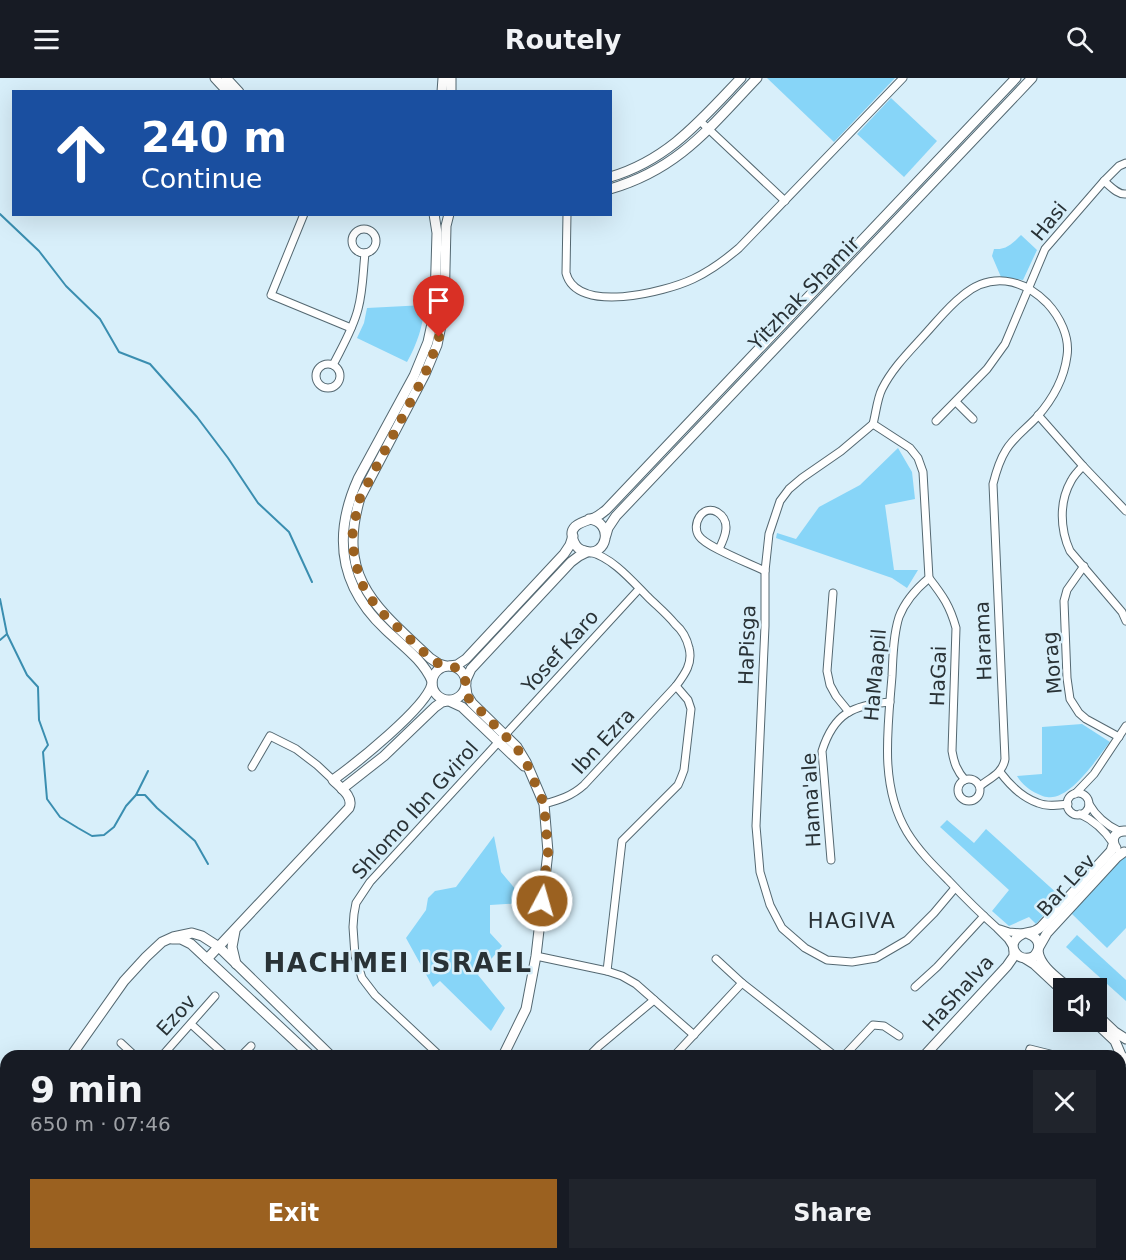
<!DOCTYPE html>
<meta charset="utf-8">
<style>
:root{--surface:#171b24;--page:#20242c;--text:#f1f3f6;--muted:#9ea1a6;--accent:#9b6120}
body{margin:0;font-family:"DejaVu Sans",sans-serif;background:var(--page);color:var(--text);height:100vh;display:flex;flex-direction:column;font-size:22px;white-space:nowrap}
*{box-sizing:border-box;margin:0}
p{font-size:20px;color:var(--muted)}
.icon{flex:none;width:33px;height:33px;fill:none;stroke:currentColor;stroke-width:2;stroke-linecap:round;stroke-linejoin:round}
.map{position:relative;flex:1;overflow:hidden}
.panel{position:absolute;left:0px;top:972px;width:1126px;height:210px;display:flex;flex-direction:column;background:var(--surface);border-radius:18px 18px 0 0;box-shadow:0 6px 24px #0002}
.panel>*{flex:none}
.banner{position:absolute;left:12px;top:12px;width:600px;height:126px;border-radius:0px;box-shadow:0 6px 24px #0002;background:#1a4fa0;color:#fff;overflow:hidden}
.buttons{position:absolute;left:1053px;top:900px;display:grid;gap:12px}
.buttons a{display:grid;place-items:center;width:54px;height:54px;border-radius:0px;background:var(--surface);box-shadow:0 6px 24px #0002;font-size:30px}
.pin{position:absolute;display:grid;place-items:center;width:51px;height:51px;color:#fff;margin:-62px -26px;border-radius:50% 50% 50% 0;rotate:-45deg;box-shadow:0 0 6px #0007}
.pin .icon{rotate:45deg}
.me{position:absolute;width:66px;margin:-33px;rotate:6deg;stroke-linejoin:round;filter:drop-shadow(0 0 4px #0008)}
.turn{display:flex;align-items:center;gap:21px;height:126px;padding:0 30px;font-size:27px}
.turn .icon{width:78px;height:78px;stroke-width:2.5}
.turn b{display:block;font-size:42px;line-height:51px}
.round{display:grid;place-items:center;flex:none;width:63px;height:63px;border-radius:0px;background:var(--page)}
.overview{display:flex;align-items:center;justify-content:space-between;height:102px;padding:0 30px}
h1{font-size:36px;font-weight:700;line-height:45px}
.action{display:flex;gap:12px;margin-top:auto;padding:12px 30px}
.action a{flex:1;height:69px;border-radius:0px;background:var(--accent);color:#fff;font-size:24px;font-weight:700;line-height:69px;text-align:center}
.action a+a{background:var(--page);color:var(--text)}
header{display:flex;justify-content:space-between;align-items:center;height:78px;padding:0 30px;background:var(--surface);font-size:27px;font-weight:700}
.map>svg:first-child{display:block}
.green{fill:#87d5f8}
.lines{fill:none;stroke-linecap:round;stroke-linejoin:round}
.stream{stroke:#3a8eb0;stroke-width:2}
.street-casing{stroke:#546871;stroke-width:9}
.secondary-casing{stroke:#546871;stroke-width:11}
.street{stroke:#fff;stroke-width:7}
.secondary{stroke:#fff;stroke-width:9}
.route{stroke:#9b6120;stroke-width:10;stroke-dasharray:0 18}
.labels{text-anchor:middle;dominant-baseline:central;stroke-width:5;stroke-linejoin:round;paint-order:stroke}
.street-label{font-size:20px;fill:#293236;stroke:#d8effa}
.neighbourhood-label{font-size:21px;letter-spacing:1.5px;fill:#293236;stroke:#d8effa}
.district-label{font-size:26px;font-weight:bold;letter-spacing:1.5px;fill:#293236;stroke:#d8effa}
</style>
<header><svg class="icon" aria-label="menu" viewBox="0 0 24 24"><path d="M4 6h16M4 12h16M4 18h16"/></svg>Routely<svg class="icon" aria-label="search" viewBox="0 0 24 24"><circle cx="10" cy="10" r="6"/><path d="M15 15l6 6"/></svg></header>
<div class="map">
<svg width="1126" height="1182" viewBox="0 0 1126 1182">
<rect width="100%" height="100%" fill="#d8effa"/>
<g class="green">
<path d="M767,0H895L834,64Z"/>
<path d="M891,20L937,63L904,99L857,56Z"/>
<path d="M1021,157L1037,172L1023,202L1001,199L992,178L994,171C1006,172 1012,166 1021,157Z"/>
<path d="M425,227C423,248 417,266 407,284L357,260L364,245L367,230Z"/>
<path d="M898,370L912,394L915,421L885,427L894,492H918L907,510L892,500L776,460L777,455L796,461L819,429L860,407Z"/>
<path d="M1082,646L1110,664C1097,680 1070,723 1047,719C1044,719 1041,717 1038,716C1029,712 1022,706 1017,698L1042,696V649Z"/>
<path d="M947,742L974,765L986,751L1060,818L1036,846L1029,839L1009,848L992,833L1009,812L940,749Z"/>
<path d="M494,758L501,794L517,813L522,825L490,827V855L502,868L478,897L505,930L491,953L440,903L433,909L406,860L426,832L428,820L435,813L456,809Z"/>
<path d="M1124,778L1126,780V850L1107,870L1071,835Z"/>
<path d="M1077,857L1126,902V923L1066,869Z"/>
</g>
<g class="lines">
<g class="stream">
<path d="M0,136L39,173L66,208L100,241L119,274L150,286L197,339L228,380L258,425L289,454L312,504"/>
<path d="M0,521L7,556L27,597L38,609L39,642L48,667L43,674L47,721L60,739L78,750L92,758L104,757L114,749L126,728L136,717H145L157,730L195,763L208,786"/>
<path d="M0,562L7,556"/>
<path d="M136,717L148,693"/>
</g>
<g class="street-casing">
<g id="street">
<path d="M700,43L785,123"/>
<path d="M1104,103C1111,109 1118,117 1126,116"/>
<path d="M304,136L271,217L351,250"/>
<path d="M567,136L566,195C577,237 665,214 693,201C710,193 725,182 739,170L903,0"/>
<circle cx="364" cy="163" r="12"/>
<circle cx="328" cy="298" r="12"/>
<path d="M333,287C342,269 353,251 358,231C363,213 363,194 365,175"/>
<path d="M956,324L973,341"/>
<path d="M1038,337L1083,388L1126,433"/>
<path d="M936,343L987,291L1005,266L1045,171L1104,103L1119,88L1126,85"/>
<path d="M873,346C876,335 877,321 882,311C893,289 911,272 927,254C938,242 949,228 962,218C990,194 1022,200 1047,225C1060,239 1070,259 1067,278C1064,301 1052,322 1037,339C1027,350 1014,359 1006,372C999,383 996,394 993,406L1005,681C1003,695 990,700 980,708"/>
<path d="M873,346L841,373L802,400L789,411L780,423L769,456L765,493V548L756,748L760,794L770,827L782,850L805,870L827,882L852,884L876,880L907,862L934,835L955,810"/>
<path d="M873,346L910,370L918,380L923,394L929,500C916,511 905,523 899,539C893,558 893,579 892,598C888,650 879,707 907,754C918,772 933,787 948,802C964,819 980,835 997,850L1008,861L1013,869"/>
<path d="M1083,388C1079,392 1074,397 1071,403C1059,424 1060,451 1070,473L1122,534L1126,543"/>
<path d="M719,471C725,459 732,443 717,434C702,426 691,447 699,458C706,469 751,486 765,493"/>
<path d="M1084,488L1067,512L1064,523L1067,600L1070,621L1079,635L1086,641L1119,659"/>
<path d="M929,500C943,518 950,528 956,550L952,673C954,685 957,693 965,702"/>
<path d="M833,515L827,593L830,607L836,618L849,634"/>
<path d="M252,689L270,658L296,671L317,687L333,702"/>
<path d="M1000,694C1009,706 1023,720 1038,725C1047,729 1058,727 1068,726"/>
<circle cx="969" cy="712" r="11"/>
<circle cx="1078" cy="726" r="11"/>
<path d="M1075,716L1094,696L1126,648"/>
<path d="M544,726C559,722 572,718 584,707L676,608C685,596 693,585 689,570C687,561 682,552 675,546C667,536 657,528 648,519C632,503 613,480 590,474"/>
<path d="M1089,726C1096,738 1106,747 1119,753"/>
<path d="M1080,736C1093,742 1105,753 1113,765"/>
<path d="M831,782L822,673C834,635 853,627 890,624"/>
<path d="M1000,851L1009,854L1023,855"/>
<path d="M536,878L607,893L622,898L636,906L694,957"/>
<path d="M716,881L742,905L835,978"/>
<path d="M607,893L622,763L678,707L681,700L684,692L691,631L688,622L676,608"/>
<path d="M915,909L937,889L984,838"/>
<path d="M191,946L226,978"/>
<path d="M121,965L135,978"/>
<path d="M162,978L215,918"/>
<path d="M241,978L251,968"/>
<path d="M440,978L375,917L362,900L355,878L353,849L354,836L356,825L370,804L639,511"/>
<path d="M589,978L599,968L654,922"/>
<path d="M674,978L742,905"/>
<path d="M844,978L873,947L884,948L899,958"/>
<path d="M1028,978L1030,971L1058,978"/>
<path d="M158,1176L164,1182"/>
<path d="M253,1176L259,1182"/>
<path d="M439,1176L445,1182"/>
<path d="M772,1176L779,1182"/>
<path d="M8,1182L57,1179L71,1182"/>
<path d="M225,1182L230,1176"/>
<path d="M406,1182L411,1176"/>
<path d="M489,1182L494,1177"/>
<path d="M946,1182L948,1177"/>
<path d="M1040,1182L1042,1176"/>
</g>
</g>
<g class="secondary-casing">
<g id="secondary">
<path d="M215,0L228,14"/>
<path d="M226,0L239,14"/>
<path d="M442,14L443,0"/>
<path d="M451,14V0"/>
<path d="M610,99C668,82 701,42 741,0"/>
<path d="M610,111C679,91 710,49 757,0"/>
<path d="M589,441C615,444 607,480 585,473C580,472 576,469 574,464C566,447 583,444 594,440C599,438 602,435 606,432L1016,0"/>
<path d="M606,457L608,450L616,438L1032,0"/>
<circle cx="449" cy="605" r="17"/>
<path d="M446,588L439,586L430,580C377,530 336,501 360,420L425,296L437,267L444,233L446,148L449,136"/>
<path d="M450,588L457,587L466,581L564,476L570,467L573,458"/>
<path d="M466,602L471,591L571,484L579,478L587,474"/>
<path d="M432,603C423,582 403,568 386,552C340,509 332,459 358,401L414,298L428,264L433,241L435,223L437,155L434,136"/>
<path d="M466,610L467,617L472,625L517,669L526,684L544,726L548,774L536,878L526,931L503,978"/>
<path d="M449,623L462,629L524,688"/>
<path d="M342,711L384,678L435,629L442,624L447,623"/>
<path d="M1116,770C1110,761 1115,752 1126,753"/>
<path d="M235,853L232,869L236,886"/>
<path d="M1029,856C1040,860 1042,871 1033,879C1017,885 1006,867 1019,858C1026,852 1032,857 1041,849L1111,773L1113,767"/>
<path d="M172,861H181L191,866L311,978"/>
<path d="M1039,869L1047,855L1117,779L1124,774"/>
<path d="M1038,873C1040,889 1058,900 1069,910"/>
<path d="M207,881L349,730C354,719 341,710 333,702C355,686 426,630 432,606"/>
<path d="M1026,881L1034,886L1064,914"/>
<path d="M1096,936L1115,954L1126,961"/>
<path d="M1095,944L1115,963L1121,977L1126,982"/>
<path d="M71,978L124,903L146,879L162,864L173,859L192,855L202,858L219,869L331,978"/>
<path d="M924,978L1007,888L1014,878V873"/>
<path d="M0,1087L6,1078"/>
<path d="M529,1176L535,1182"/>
<path d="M877,1176L883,1182"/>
<path d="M315,1182L321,1176"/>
<path d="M547,1182C554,1174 563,1174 570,1182"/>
<path d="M579,1182L584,1176"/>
</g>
</g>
<use href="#street" class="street"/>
<use href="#secondary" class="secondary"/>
</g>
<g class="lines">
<path class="route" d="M439,259L431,282L422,302L360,420L353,450L352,465L358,494L363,508L371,521L380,533L430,580L439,586L454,589L461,593L465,600L466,610L469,621L516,669L526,684L544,726L548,774L542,823"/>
</g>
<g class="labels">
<g class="street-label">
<text transform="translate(1049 143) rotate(-51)">Hasi</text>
<text transform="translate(804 215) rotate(-46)">Yitzhak Shamir</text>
<text transform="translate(983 563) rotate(-92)">Harama</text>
<text transform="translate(747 567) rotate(-88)">HaPisga</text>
<text transform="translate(560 573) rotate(-48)">Yosef Karo</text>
<text transform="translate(1052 585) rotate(-95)">Morag</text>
<text transform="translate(875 597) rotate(-85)">HaMaapil</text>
<text transform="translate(938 598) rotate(-88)">HaGai</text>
<text transform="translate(603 663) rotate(-47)">Ibn Ezra</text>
<text transform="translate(811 722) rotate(-93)">Hama'ale</text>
<text transform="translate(415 732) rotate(-48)">Shlomo Ibn Gvirol</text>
<text transform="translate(1066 807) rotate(-48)">Bar Lev</text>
<text transform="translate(958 915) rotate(-48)">HaShalva</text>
<text transform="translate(176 937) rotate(-48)">Ezov</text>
</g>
<g class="neighbourhood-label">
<text x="852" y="843">HAGIVA</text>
</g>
<g class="district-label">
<text x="398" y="885">HACHMEI ISRAEL</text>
</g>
</g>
</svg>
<div class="buttons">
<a><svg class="icon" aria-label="sound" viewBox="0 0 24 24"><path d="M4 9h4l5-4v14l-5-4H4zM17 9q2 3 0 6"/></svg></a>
</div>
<div class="pin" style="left:439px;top:259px;background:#d93025"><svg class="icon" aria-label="arrive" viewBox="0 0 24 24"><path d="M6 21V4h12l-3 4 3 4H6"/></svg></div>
<svg class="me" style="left:542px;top:823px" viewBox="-20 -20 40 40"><circle r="17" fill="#9b6120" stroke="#fff" stroke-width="3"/><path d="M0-11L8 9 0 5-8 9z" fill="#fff"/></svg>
<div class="banner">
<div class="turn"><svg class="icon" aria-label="ahead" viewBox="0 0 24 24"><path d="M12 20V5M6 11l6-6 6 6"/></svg><div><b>240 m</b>Continue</div></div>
</div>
<section class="panel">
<div class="overview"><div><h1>9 min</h1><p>650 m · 07:46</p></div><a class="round"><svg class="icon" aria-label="close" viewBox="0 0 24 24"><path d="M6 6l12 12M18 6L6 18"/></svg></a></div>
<div class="action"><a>Exit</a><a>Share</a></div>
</section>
</div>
